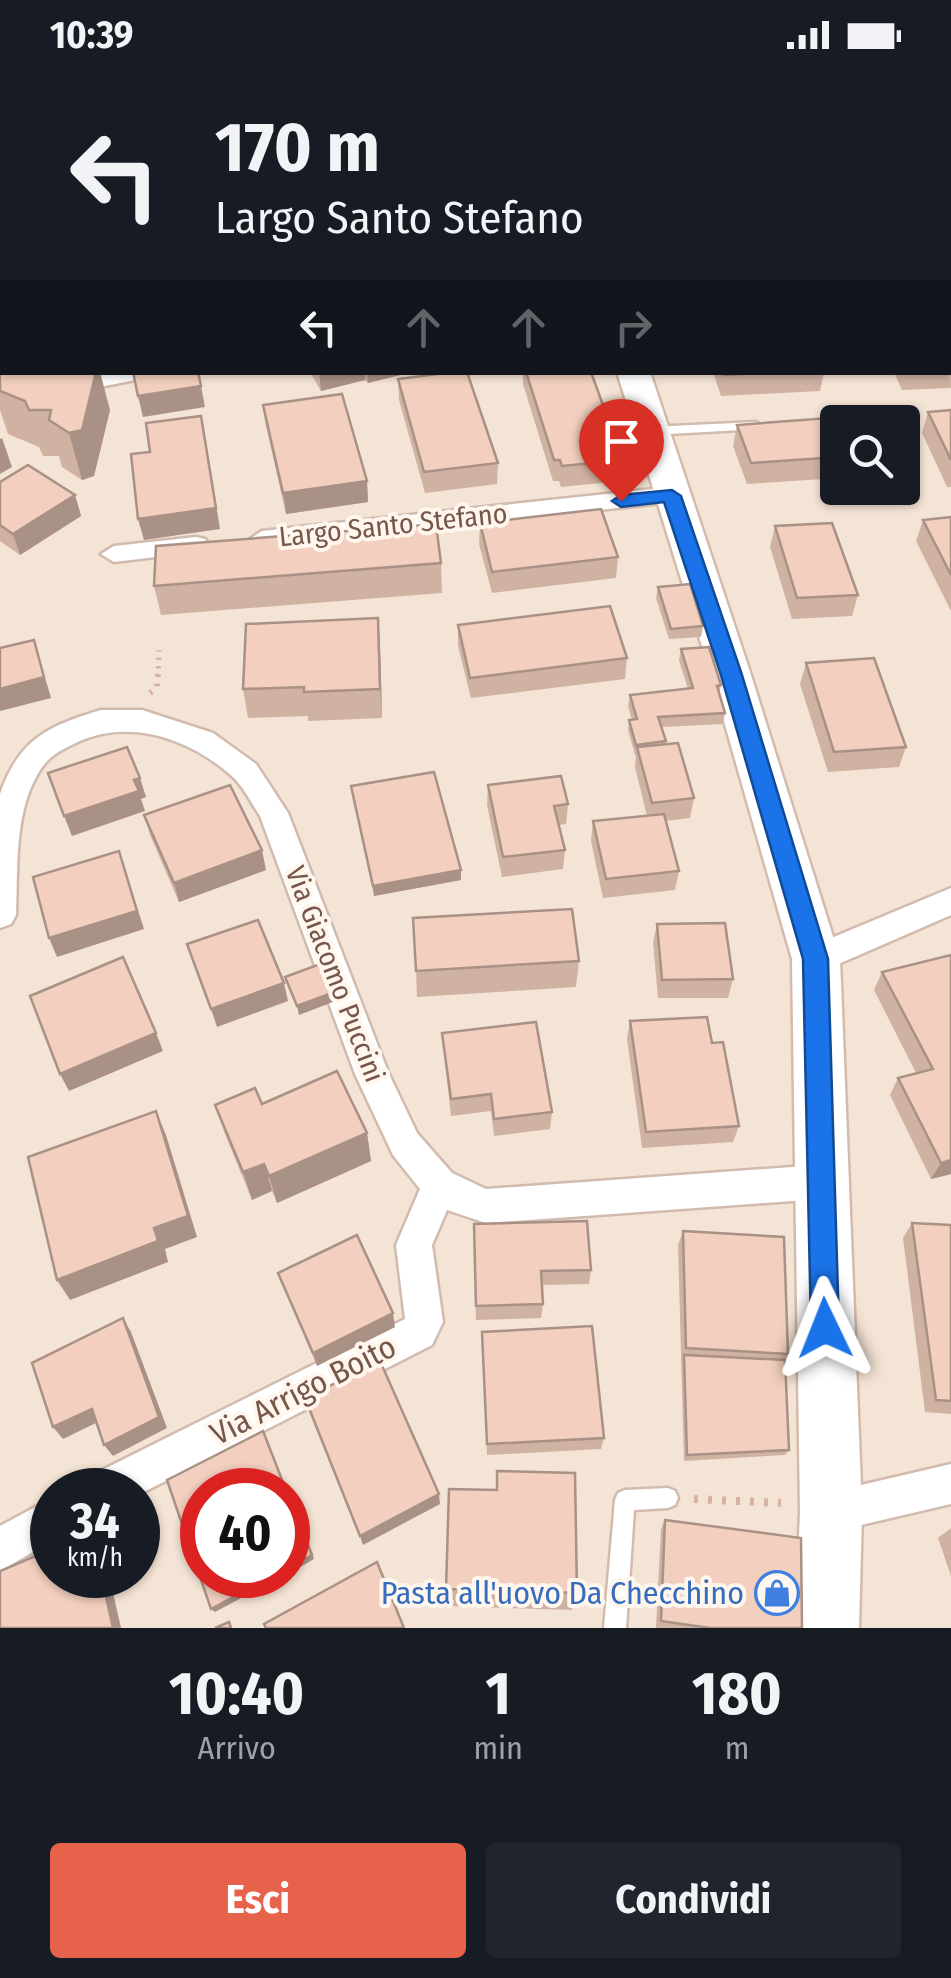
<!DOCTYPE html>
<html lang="it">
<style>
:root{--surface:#171b24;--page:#20242c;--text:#f1f3f6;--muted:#9ea1a6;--accent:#e7624b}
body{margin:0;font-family:"Fira Sans Condensed",sans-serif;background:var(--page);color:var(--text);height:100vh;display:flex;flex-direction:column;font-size:38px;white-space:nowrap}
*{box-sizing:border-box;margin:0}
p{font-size:32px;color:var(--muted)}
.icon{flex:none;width:55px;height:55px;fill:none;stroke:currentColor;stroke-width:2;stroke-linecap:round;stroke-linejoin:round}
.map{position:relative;height:1558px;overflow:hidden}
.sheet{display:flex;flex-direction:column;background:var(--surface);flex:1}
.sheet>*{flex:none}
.top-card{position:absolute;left:0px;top:0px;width:952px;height:305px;box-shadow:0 2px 8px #0004;background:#171b24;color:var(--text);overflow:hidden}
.tools{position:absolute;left:820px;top:335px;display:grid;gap:20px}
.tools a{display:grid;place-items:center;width:100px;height:100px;border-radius:10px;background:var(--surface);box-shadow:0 2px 8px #0004;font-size:50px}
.speed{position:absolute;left:30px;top:1398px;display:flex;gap:20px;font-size:50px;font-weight:700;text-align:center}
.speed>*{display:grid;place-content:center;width:130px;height:130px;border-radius:50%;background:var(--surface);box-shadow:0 2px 8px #0004;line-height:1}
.speed small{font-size:25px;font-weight:400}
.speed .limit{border:15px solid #d22;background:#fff;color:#111}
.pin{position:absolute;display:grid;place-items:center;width:85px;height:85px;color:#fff;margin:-102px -42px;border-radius:50% 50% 50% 0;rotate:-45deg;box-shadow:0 0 10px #0007}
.pin .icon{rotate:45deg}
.me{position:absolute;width:110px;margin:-55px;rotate:358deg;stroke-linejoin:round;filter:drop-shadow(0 0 8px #0008)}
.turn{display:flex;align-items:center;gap:35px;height:210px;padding:0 50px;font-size:45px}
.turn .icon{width:130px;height:130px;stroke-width:2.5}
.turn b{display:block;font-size:70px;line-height:85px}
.lanes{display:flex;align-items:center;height:95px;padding:0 50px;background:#0003;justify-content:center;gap:50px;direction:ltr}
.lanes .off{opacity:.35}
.eta{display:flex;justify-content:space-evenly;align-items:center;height:170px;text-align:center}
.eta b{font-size:60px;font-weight:700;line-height:70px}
.primary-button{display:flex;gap:20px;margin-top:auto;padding:20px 50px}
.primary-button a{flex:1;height:115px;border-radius:10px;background:var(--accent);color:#fff;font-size:40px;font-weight:700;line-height:115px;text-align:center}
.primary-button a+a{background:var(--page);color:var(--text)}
.status{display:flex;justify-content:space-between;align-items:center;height:70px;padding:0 50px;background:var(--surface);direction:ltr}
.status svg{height:28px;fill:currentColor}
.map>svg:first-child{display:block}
.residential{fill:#f4e4d5;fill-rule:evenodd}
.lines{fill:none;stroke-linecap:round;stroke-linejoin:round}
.lane-casing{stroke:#d1bbae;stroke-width:5}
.street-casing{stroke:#d1bbae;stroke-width:5}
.secondary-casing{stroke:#d4bbac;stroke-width:5}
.path-far2{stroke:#d8b2a0;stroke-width:5;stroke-dasharray:2.5 6;stroke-linecap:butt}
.path-far1{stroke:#d8b2a0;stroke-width:6;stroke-dasharray:2.5 8;stroke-linecap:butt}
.path{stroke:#d8b2a0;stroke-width:8;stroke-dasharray:4 10;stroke-linecap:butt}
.lane{fill:#fff;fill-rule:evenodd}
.street{fill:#fff;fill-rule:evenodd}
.secondary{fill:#fff;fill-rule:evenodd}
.wall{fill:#d0b2a3}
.shaded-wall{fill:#a99185}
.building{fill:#f2cfbe;stroke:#a99185;stroke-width:2.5}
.route{fill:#1a73e8;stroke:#114b97;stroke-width:2.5}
.labels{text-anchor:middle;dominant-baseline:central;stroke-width:8;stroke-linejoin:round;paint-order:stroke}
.street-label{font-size:28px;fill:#77574a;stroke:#fff7ed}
.near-street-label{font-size:32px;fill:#77574a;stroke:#fff7ed}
.near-shop-label{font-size:32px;fill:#366cbe;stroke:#fff7ed;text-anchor:end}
</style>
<div class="status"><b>10:39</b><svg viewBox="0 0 49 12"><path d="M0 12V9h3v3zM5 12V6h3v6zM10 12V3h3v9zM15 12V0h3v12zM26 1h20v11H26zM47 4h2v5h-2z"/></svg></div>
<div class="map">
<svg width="951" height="1558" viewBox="0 0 951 1558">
<rect width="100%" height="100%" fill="#fdf2e6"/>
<path class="residential" d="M127,0H951V1558H0V17L2,302H950V2ZM838,352H902V418H838ZM52,1420H138V1505H52ZM202,1420H288V1505H202Z"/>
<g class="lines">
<g class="lane-casing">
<g id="lane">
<path d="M890,345L896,349L894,351L838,352V356L824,357L818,353L824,349Z"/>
<path d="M756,352L762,356L760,359L650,365L644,361L650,357Z"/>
<path d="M668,1418L675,1421L678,1428L675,1435L668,1438L634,1440L626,1558H604L615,1430L618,1423L625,1420Z"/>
</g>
</g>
<g class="street-casing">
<g id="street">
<path d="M370,0H388L390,2H372Z"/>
<path d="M941,0H951V5L950,2Z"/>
<path d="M104,302H151L140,309L0,337V323Z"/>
<path d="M672,417L684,425L681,431L262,477L250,469L262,461Z"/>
<path d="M196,467L205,469L209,475L205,481L114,492L101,484L114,476Z"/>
<path d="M101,640H142L213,663L256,694L288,743L388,1002L417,1063L452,1103L486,1119L820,1095L833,1100L838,1112L833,1124L820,1129L486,1153L447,1140L432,1175L443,1252L432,1275L138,1425V1420H84L90,1406L405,1249L396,1175L420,1119L393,1085L355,1004L260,746C252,734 244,718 234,708C193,670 132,648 80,671C58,681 46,687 35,709C14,749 18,801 16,845L11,854L0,858V724C19,669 48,656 101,640Z"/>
<path d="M951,818V845L827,899L816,902L805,899L800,889L805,879Z"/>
<path d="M951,1394V1434L831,1462L817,1456L811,1442L817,1428L831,1422Z"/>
<path d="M52,1428V1471L0,1501V1456Z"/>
</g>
</g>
<g class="secondary-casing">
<g id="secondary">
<path d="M576,0H602L603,2H577Z"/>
<path d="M617,302H650L750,602L840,889L862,1442L859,1558H795L800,1442L792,889L710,602Z"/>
</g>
</g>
<path class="path-far2" d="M158,607L159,580"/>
<path class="path-far1" d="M150,623L157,618L158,604"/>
<path class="path" d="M694,1429L781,1433"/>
<use href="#lane" class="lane"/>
<use href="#street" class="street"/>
<use href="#secondary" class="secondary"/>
</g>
<g class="wall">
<path d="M260,0H329L328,2H260Z"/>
<path d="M644,0H676L675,2H644Z"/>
<path d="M765,0H796L791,2H771Z"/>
<rect x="823" y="0" width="72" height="2"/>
<rect x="0" y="21" width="2" height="52"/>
<path d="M0,84H2V138L0,139Z"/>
<path d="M950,267L951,318L902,320L894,302H950Z"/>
<path d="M0,301L110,340L94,406L82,410L62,397L59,386H43L39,377L8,364L0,340Z"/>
<path d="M310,302H409L368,313L365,310L321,321Z"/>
<path d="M523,302H591L620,382L618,403L611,404V412L561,417L559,411H553L523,314Z"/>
<path d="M713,302H824L820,321L721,326Z"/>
<path d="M398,309L498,393L497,414L425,423L399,330Z"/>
<path d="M263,335L367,411L368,432L286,444L266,356Z"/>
<path d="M951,340V417H947L922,363L928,342Z"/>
<path d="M838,352V408L747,414L733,376L737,355Z"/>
<path d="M0,412L75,425L81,446L20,485L0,471Z"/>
<path d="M951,447V541L916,471L923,450Z"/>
<path d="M480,453L618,487L616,508L492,523L479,474Z"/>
<path d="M775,456L858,525L852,546L792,549L770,477Z"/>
<path d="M441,493L442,523L161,545L154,516Z"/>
<path d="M658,517L703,556L701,567L669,569L656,528Z"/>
<path d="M458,555L627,588L625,609L471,628L458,576Z"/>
<path d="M380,577L382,648L308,651V646L248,648L243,619Z"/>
<path d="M681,579L721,615L719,625L725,643L723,654L662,657L666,671L665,675L694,728L690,748L665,751L679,801L675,820L603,828L591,771L593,751L647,746L635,697L636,685H635L628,660L629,650H632L628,636L630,625L688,619L679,590Z"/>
<path d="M806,593L906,677L899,697L828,702L800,614Z"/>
<path d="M488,715L568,734L566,754L559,755L565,780L563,799L502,807L487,735Z"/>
<path d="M351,716L461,800V810L374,826Z"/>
<path d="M144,745L266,800L179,832L150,765Z"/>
<path d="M657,854L733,909L728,928H658L653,872Z"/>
<path d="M951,885V1104L931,1109L890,1025L898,1008L916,1003L874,920L882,902Z"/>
<path d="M579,891L576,917L417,927L416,901Z"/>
<path d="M630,951L712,973L739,1056L733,1072L642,1078L627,969Z"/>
<path d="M442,963L552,1042L550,1059L494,1066L491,1041L451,1046Z"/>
<path d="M262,1034L367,1063L371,1091L277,1133L272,1121L252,1130L225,1064L215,1035Z"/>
<path d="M912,1153L951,1155V1344L925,1342L903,1168Z"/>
<path d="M474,1154L591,1200L589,1214L542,1215L543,1234L541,1248L476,1250Z"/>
<path d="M683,1161L788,1284L785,1290L789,1380L785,1385L684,1391L678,1175Z"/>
<path d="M278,1203L395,1257L317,1296Z"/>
<path d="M482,1262L604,1368L601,1379L487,1385Z"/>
<path d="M497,1401L577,1523L572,1540L447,1536L446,1519L496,1420Z"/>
<path d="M665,1450L802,1558H656L661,1459Z"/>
<path d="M951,1458V1506L938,1468Z"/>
</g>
<g class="shaded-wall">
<path d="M173,0H210L195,2H173Z"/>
<path d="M657,0H676L675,2H657Z"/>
<path d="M875,0H895V2H869Z"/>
<path d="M0,264H2V295L0,296Z"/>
<path d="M96,302H100L110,340L94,406L82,410L69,363Z"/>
<path d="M319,302H365V310L321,321Z"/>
<path d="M367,302H409V303L368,313Z"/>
<path d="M201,316L205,337L143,347L138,326Z"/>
<path d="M205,367L220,459L144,470L138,449Z"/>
<path d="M2,368L12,397L0,404V369Z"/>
<path d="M367,411L368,432L286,444L283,423Z"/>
<path d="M75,425L81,446L20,485L13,464Z"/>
<path d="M378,548L380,577L382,648L380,619Z"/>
<path d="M34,570L51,628L0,641V619Z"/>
<path d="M140,708L146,727L141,729L145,741L72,766L64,746Z"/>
<path d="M262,780L266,800L179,832L174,813Z"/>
<path d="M119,781L144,859L57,887L49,868Z"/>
<path d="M461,800V810L374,826L373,816Z"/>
<path d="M284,913L288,931L217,957L211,939Z"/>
<path d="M332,923L333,932L299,945L297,936Z"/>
<path d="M156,963L163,981L69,1021L60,1004Z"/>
<path d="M156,1041L166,1065L197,1167L165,1179L168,1192L70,1230L57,1210L154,1158Z"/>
<path d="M367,1063L371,1091L277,1133L269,1106Z"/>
<path d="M951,1090V1104L931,1109L941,1093Z"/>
<path d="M264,1094L272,1121L252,1130L243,1102Z"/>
<path d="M393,1243L395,1257L317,1296L313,1283Z"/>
<path d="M123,1248L131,1262L167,1358L113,1386L104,1375Z"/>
<path d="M92,1339L102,1350L63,1369L53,1357Z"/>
<path d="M288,1422L314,1489L288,1504Z"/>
<path d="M439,1424L440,1434L363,1475L360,1466Z"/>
<path d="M101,1505H109L121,1558H113Z"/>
<path d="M274,1505H285L215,1542L211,1539Z"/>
</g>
<g class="building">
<path d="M846,0H875L869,2H851Z"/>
<rect x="0" y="21" width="2" height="32"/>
<rect x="0" y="84" width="2" height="34"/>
<rect x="0" y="230" width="2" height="34"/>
<path d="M0,301L96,302L82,360L69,363L49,350L51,340H29L25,331L0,321Z"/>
<path d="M133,302H198L201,316L138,326Z"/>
<path d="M453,302H467L498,393L424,402L398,309Z"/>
<path d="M526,302H591L620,382L610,383L613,391L562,396L560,390H554Z"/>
<path d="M724,302H781L724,305Z"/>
<path d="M342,324L367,411L283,423L263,335Z"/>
<path d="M951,340V390L928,342Z"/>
<path d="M201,346L216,438L138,449L131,384L150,382L146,353Z"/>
<path d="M842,347L845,352H838V387L751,393L737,355Z"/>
<path d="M28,395L75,425L13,464L0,455V412Z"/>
<path d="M601,439L618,487L492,502L480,453Z"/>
<path d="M951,447V505L923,450Z"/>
<path d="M832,453L858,525L797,528L775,456Z"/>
<path d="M436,454L441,493L154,516L156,476Z"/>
<path d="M690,514L703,556L671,559L658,517Z"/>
<path d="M610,536L627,588L470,608L458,555Z"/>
<path d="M378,548L380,619L304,622V617L243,619L246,554Z"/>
<path d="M34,570L44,607L0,619V578Z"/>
<path d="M709,577L721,615L717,616L725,643L658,647L666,671L636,675L629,650L637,649L630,625L693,618L681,579Z"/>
<path d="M874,588L906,677L834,682L806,593Z"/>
<path d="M678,673L694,728L652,733L637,677Z"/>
<path d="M127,677L140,708L134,710L139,721L64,746L48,703Z"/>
<path d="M434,702L461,800L373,816L351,716Z"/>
<path d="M561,706L568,734L554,736L565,780L503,787L488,715Z"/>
<path d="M230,715L262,780L174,813L144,745Z"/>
<path d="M664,744L679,801L606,809L593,751Z"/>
<path d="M119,781L137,841L49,868L33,807Z"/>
<path d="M572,839L579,891L416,901L413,848Z"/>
<path d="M258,850L284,913L211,939L187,874Z"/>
<path d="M725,853L733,909L662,910L657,854Z"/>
<path d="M951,885V1090L941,1093L898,1008L933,999L882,902Z"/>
<path d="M123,887L156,963L60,1004L30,926Z"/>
<path d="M320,894L332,923L297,936L285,907Z"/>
<path d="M707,947L712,973L723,972L739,1056L646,1062L630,951Z"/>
<path d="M536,952L552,1042L494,1049L491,1024L451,1029L442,963Z"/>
<path d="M337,1001L367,1063L269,1106L264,1094L243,1102L215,1035L255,1018L262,1034Z"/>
<path d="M156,1041L188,1146L154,1158L158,1171L57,1210L28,1087Z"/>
<path d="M587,1151L591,1200L541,1201L543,1234L476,1236L474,1154Z"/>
<path d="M912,1153L951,1155V1331L936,1330Z"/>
<path d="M683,1161L784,1167L788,1284L686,1278Z"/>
<path d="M357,1165L393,1243L313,1283L278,1203Z"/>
<path d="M123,1248L159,1347L104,1375L92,1339L53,1357L32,1293Z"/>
<path d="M592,1256L604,1368L487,1374L482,1262Z"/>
<path d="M684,1285L785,1290L789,1380L687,1385Z"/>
<path d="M380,1291L439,1424L360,1466L305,1328Z"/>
<path d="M263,1361L286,1420H202V1505H274L211,1539L167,1410Z"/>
<path d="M497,1401L575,1403L577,1523L446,1519L449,1419L497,1420Z"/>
<path d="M288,1423L312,1485L288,1498Z"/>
<path d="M665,1450L801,1468L802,1558H710L661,1551Z"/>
<path d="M52,1479V1505H101L113,1558H0V1501Z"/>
<path d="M377,1492L404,1558H266L264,1554Z"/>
<path d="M229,1552L231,1558H215Z"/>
</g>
<path class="route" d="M672,420L681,426L741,602L828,889L839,1258L835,1269L825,1273L815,1269L811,1258L803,889L720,602L664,432L621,437L612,431L621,425Z"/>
<defs>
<g id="shop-ring" transform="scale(2.25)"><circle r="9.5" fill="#fff7ed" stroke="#3f7fe0" stroke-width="1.5"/><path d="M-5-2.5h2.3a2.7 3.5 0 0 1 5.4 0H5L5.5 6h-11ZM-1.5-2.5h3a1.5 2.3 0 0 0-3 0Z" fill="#3f7fe0"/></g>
</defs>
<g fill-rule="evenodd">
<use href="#shop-ring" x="777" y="1523"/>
</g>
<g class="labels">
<g class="street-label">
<text transform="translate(393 455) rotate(-6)">Largo Santo Stefano</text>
<text transform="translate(335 904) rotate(69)">Via Giacomo Puccini</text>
</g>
<g class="near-street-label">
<text transform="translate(303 1320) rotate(-27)">Via Arrigo Boito</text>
</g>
<g class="near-shop-label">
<text x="744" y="1523">Pasta all'uovo Da Checchino</text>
</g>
</g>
</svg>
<div class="tools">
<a><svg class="icon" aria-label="search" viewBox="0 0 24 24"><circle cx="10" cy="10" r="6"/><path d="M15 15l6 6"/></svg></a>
</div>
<div class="speed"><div>34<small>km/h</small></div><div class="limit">40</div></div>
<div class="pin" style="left:621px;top:431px;background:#d93025"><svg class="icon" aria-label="arrive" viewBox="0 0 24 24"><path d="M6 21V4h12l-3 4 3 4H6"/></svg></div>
<svg class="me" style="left:825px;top:1258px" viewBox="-20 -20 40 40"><path d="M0-17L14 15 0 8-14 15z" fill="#1a73e8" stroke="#fff" stroke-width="4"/></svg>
<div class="top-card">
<div class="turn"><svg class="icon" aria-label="left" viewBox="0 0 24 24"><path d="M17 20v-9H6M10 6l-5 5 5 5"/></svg><div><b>170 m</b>Largo Santo Stefano</div></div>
<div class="lanes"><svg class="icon" aria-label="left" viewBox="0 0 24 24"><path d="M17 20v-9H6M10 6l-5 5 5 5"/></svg><svg class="icon off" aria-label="ahead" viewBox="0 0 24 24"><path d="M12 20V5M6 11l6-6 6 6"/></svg><svg class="icon off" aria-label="ahead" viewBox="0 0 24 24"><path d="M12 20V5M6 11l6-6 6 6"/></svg><svg class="icon off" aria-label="right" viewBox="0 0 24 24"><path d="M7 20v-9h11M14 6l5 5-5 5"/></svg></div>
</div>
</div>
<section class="sheet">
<div class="eta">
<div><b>10:40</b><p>Arrivo</p></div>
<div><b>1</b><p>min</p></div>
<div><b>180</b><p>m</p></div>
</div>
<div class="primary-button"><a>Esci</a><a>Condividi</a></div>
</section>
